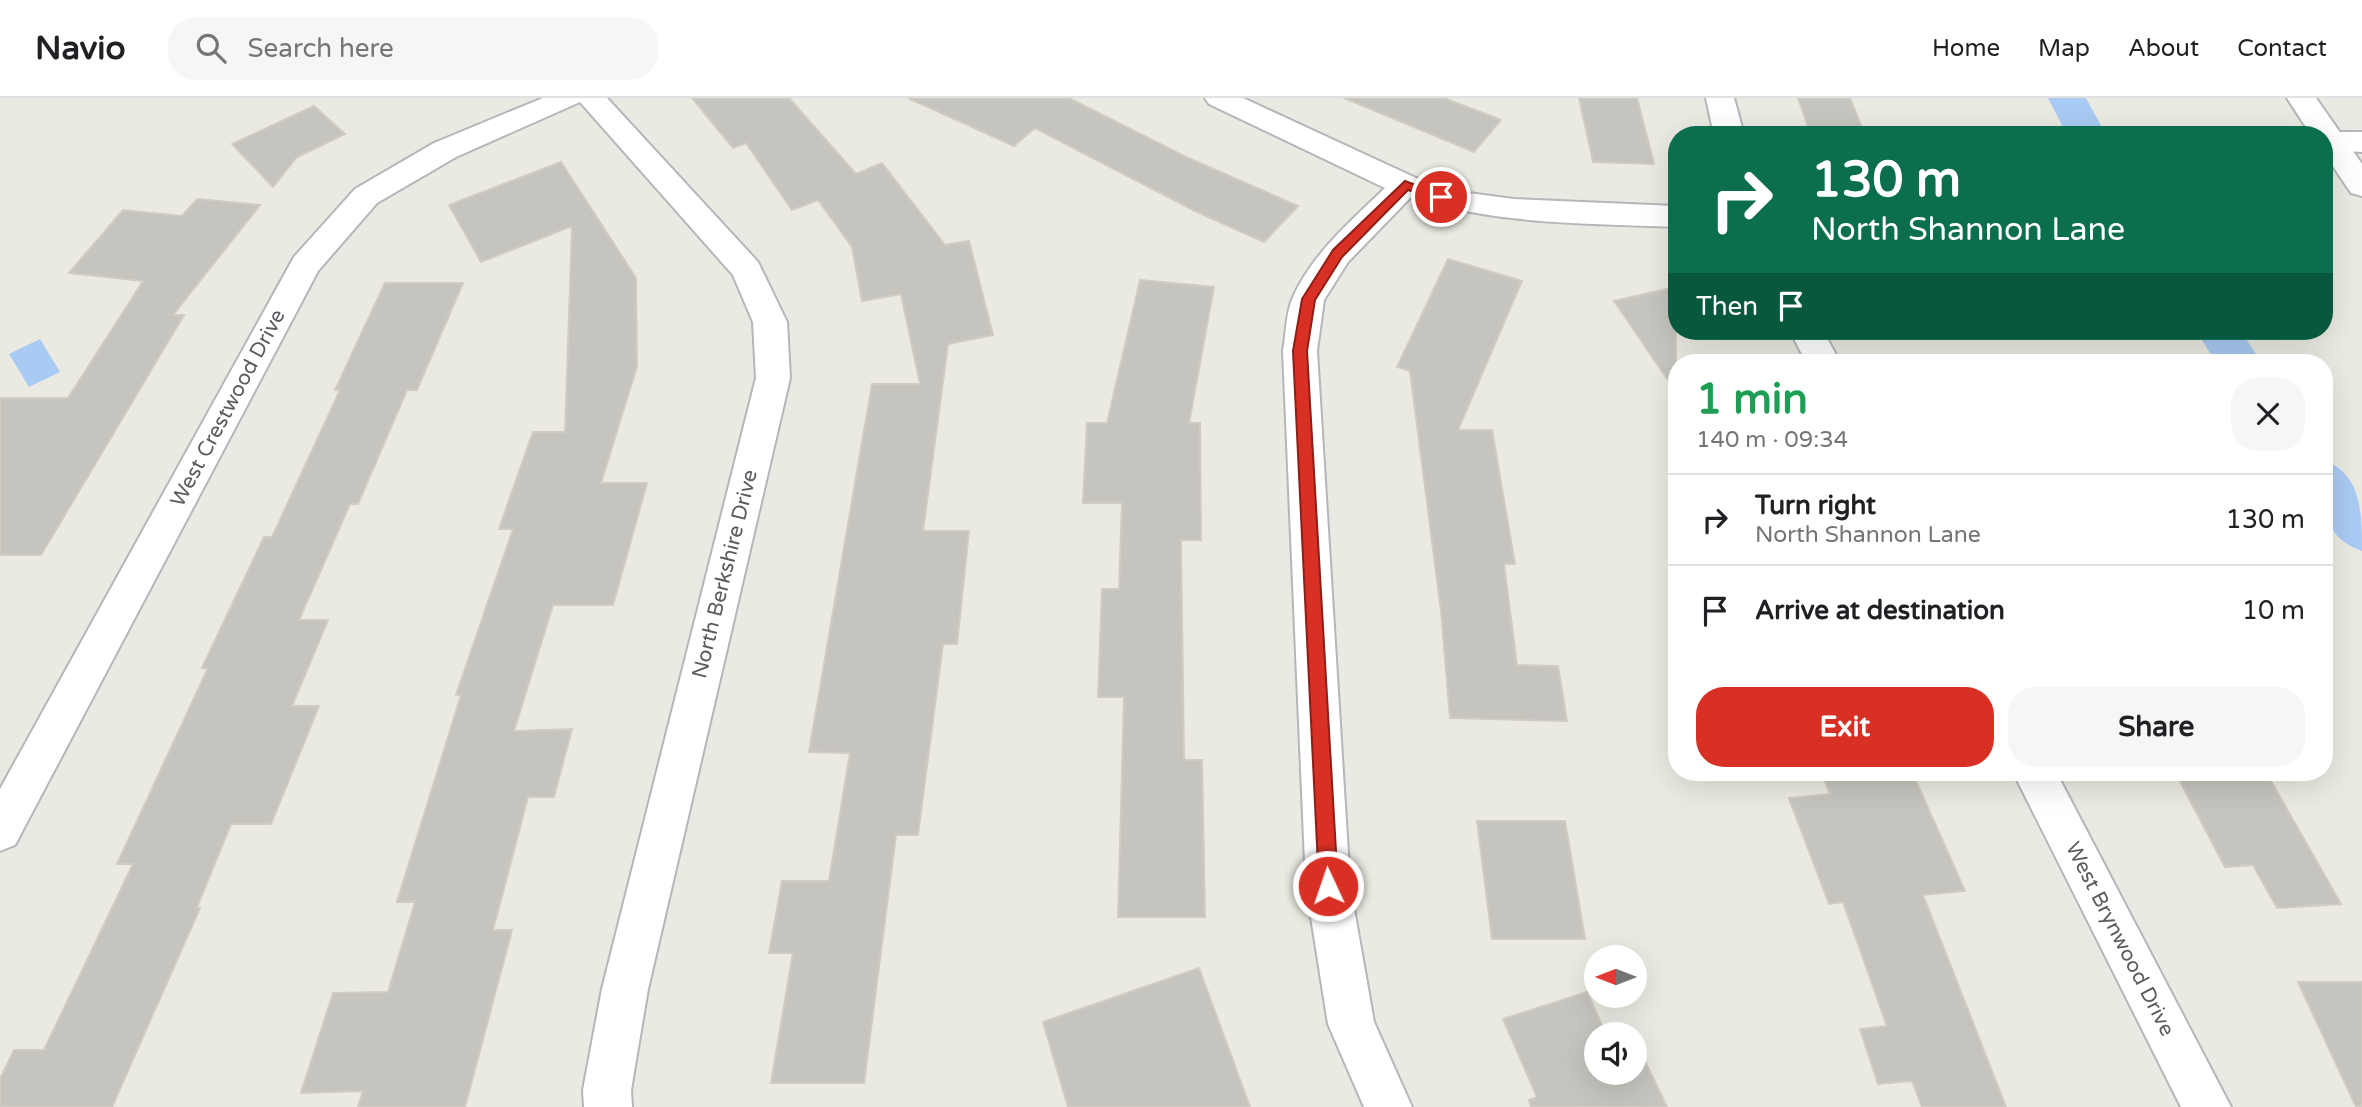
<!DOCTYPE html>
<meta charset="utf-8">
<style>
:root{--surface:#fff;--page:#f6f6f6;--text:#202124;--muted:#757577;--line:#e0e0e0;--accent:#d93025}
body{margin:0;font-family:"Varela Round",sans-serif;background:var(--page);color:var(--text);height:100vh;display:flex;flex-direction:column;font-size:26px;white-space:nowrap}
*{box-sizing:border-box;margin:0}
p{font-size:23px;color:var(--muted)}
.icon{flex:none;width:38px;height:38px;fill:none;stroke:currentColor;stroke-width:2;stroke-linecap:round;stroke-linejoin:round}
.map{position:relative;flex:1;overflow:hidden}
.details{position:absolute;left:1668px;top:256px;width:665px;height:427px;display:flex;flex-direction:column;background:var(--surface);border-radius:28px;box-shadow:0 7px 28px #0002}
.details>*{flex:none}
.hud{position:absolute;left:1668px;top:28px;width:665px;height:214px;border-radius:28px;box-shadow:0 7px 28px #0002;background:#0b6e4f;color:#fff;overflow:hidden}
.needle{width:46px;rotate:270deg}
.buttons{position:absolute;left:1584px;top:847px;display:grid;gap:14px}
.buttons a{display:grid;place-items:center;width:63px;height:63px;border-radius:50%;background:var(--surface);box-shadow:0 7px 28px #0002;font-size:35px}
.pin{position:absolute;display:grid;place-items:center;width:60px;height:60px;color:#fff;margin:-30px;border:4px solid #fff;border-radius:50%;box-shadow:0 2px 7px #0007}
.me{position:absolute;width:77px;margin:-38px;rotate:357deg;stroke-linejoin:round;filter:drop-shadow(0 0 5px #0008)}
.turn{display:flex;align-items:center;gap:24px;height:147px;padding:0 28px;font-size:32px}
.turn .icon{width:91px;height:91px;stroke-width:2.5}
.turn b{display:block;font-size:49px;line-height:60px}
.then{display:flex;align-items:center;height:66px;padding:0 28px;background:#0003;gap:14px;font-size:26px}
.round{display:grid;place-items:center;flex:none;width:74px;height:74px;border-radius:28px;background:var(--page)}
.summary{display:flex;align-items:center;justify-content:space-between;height:119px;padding:0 28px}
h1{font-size:42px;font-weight:700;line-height:52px;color:#1e9e55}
.action{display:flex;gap:14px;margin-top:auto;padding:14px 28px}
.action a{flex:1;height:80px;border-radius:28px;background:var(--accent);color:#fff;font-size:28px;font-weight:700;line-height:80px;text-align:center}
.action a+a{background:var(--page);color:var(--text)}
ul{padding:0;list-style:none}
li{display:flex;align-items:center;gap:21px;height:91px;padding:0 28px;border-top:2px solid var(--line)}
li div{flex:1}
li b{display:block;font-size:26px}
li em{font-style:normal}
header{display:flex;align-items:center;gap:42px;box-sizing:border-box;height:98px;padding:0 35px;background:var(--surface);border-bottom:2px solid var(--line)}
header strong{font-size:33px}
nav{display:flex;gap:38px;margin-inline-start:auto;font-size:24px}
.search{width:490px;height:63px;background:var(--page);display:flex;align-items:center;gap:18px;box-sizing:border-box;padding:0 24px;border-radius:28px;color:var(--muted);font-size:26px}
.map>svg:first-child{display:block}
.water{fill:#a9caf3}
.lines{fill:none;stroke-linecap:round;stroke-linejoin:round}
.canal{fill:#a9caf3;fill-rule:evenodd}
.building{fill:#c6c4be;stroke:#cfccc1;stroke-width:2}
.minor-casing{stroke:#b4b6ba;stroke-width:4}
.tertiary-casing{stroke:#b4b6ba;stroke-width:4}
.minor{fill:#fff;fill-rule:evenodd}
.tertiary{fill:#fff;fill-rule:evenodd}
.route{fill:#d93025;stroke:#8d1f18;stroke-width:2}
.labels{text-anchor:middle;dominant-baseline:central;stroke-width:5;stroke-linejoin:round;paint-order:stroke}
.street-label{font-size:21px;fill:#5a5c60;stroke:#fff}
</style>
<header>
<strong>Navio</strong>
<div class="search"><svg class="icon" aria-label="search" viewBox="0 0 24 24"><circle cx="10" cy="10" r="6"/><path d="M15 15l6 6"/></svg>Search here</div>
<nav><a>Home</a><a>Map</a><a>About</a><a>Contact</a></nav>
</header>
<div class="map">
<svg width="2362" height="1009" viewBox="0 0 2362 1009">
<rect width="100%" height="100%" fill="#ebeae2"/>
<path class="water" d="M40,241L60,274L29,289L9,256Z"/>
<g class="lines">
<g class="canal">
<path d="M2048,0H2086L2106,37H2067Z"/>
<path d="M2196,233H2241L2261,264H2216Z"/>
<path d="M2324,362C2362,377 2362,414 2362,453C2318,438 2324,401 2324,362Z"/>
</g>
</g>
<g class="building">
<path d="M692,0H789L856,76L882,65L945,147L969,143L993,237L948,246L923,433H969L957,546H943L918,737H896L864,985H771L793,855H769L782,783H829L850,655L809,654L872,286H920L901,196L862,203L852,149L818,102L792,112L746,45L733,50Z"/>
<path d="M908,0H1069L1186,59L1298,108L1264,144L1195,113L1035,30L1014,48Z"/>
<path d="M1344,0H1444L1501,22L1474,54Z"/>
<path d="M1579,0H1637L1654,66L1593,64Z"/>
<path d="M1798,0H1850L1865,37H1811Z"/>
<path d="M314,8L345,36L297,59L273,89L232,46Z"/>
<path d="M561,64L636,180L637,268L601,385H647L613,507H553L514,633L572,631L554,699H528L493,832H512L465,1009H358L363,993L301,995L333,895L388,894L415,804H397L461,597H456L513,431H499L533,334H565L572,128L481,164L449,107Z"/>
<path d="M197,101L260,107L173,217H184L41,457H0V300H68L143,183L69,175L123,112L182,118Z"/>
<path d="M1448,161L1522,183L1458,332H1492L1515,466H1504L1517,567L1558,568L1567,623L1450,620L1441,513L1410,273L1397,269Z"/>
<path d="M1140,182L1214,189L1189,325H1200L1201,442H1181L1184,662H1202L1205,819H1118L1124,599H1098L1102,491H1119L1122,405H1083L1087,325H1107Z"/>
<path d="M385,185H463L417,292H407L358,406H350L299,522H328L292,608H319L271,726H231L197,809L200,810L112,1009H0V981L14,952H44L133,766H117L208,570H202L264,439H272L340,292H335Z"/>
<path d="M1676,189V294L1614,203Z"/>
<path d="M1821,674H1912L1965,793L1923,797L2006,1009H1922L1912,983L1878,986L1860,931L1887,928L1843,804L1829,806L1789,700L1830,696Z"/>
<path d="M2175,674H2266L2341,806L2277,810L2253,767L2225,769Z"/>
<path d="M1477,723H1565L1585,841H1492Z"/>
<path d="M1199,870L1250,1009H1068L1043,924Z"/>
<path d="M2298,884H2362V1009H2356Z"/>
<path d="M1587,894L1606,936H1596V975H1634V967L1645,963L1667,1009H1531L1529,1002L1537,999L1503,921Z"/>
</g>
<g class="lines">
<g class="minor-casing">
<g id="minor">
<path d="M543,0H607L758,164L787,224L790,280L648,891L631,992L632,1009H584L583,992L602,891L756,280L753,224L733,177L580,4L456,59L377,105L318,173L15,747L0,753V691L294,159L355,91L434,45Z"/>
<path d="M1205,0H1243L1416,80L1461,94L1514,101L1676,108V129C1586,125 1497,127 1411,99L1348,164L1324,202L1317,253L1350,788L1374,924L1412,1009H1364L1328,926L1306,788L1283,253C1286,236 1286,214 1293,199C1313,155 1351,123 1385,90L1209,6Z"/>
<path d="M1706,0H1734L1744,37H1714Z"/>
<path d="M2331,34H2362V54L2324,52L2322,37Z"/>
<path d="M1790,233H1823L1840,264H1806Z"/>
<path d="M2013,674H2056L2231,1009H2181Z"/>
</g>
</g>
<g class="tertiary-casing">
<path id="tertiary" d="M2287,0H2316L2362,66V98L2351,95L2324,55V37H2311Z"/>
</g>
<use href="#minor" class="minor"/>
<use href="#tertiary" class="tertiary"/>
</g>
<path class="route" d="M1405,83L1447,99L1441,103L1408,92L1342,159L1315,202L1307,253L1338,788L1335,795L1328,797L1322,795L1319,788L1293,253L1302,201L1333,152Z"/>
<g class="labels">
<g class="street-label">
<text transform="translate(228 310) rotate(-62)">West Crestwood Drive</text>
<text transform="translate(725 476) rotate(-76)">North Berkshire Drive</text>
<text transform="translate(2120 841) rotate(63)">West Brynwood Drive</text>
</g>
</g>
</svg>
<div class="buttons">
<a><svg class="needle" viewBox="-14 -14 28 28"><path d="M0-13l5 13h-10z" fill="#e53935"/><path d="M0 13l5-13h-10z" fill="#757577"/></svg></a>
<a><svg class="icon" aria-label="sound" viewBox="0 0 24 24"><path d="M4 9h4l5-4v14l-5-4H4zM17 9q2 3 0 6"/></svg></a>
</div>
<div class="pin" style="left:1441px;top:99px;background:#d93025"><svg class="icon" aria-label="arrive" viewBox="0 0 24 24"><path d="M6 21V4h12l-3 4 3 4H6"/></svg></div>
<svg class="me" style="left:1328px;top:788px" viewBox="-20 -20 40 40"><circle r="17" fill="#d93025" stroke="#fff" stroke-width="3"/><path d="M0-11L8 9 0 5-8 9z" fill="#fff"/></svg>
<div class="hud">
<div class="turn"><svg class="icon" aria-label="right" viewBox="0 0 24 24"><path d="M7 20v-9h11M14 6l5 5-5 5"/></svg><div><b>130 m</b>North Shannon Lane</div></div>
<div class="then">Then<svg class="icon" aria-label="arrive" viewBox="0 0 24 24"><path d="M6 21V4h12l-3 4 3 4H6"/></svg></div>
</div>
<section class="details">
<div class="summary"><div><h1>1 min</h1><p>140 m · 09:34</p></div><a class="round"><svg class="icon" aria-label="close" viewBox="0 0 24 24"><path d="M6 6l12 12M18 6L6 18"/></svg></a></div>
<ul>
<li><svg class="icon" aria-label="right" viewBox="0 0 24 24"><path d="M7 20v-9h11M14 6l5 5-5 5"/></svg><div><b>Turn right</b><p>North Shannon Lane</p></div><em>130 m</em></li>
<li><svg class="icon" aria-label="arrive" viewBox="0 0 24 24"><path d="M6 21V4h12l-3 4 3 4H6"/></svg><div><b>Arrive at destination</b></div><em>10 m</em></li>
</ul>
<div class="action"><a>Exit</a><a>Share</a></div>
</section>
</div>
